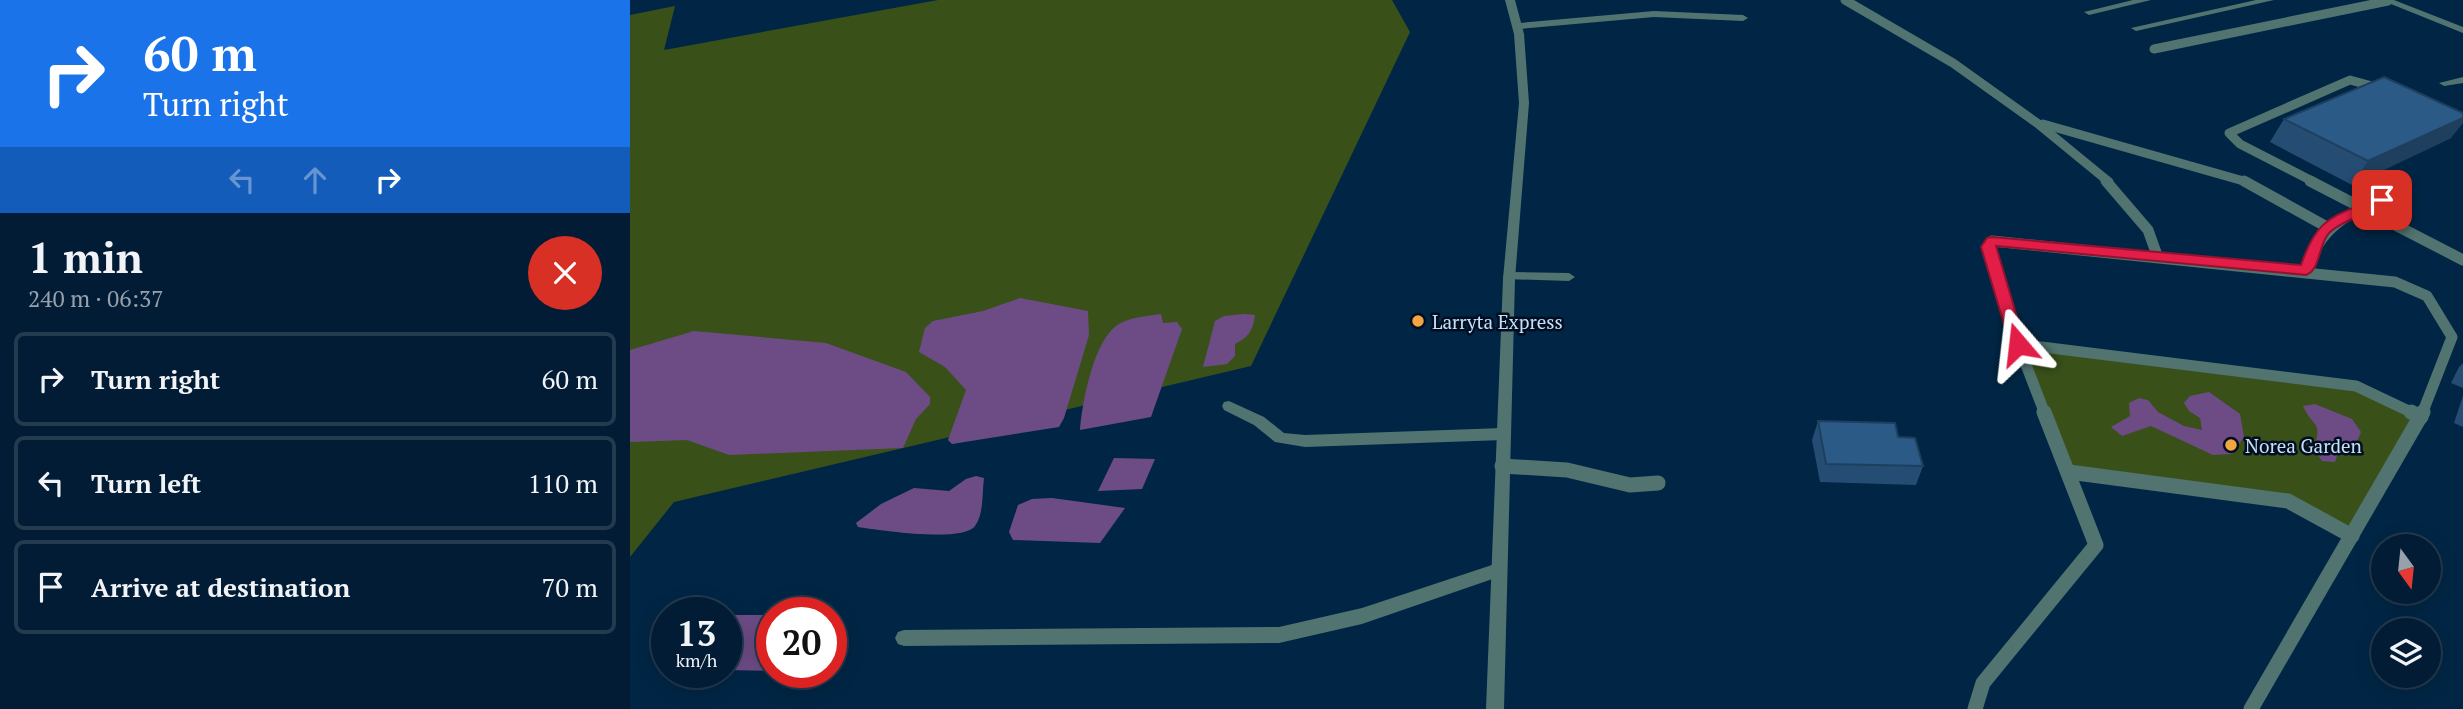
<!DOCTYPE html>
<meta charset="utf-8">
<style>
:root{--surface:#011c34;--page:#0b253c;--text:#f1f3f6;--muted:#96a1ac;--line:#233a4f}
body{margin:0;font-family:"PT Serif",serif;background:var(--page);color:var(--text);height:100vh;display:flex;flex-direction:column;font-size:26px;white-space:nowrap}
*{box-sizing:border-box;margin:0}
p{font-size:23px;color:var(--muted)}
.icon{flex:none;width:38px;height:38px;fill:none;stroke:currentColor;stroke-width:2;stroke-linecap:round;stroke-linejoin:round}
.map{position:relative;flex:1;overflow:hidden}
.panel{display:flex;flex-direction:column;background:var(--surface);width:630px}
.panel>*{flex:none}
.top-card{background:#1a73e8;color:#fff;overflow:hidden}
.needle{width:46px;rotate:165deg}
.fabs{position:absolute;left:1741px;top:534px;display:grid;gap:14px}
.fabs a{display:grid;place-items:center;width:70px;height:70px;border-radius:50%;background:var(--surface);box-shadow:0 4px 18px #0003,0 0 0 2px var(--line);font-size:35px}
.speed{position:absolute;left:21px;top:597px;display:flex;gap:14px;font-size:35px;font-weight:700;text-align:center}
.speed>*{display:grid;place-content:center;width:91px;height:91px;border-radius:50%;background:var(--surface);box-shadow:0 4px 18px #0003,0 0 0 2px var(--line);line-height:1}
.speed small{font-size:18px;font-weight:400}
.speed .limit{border:10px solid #d22;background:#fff;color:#111}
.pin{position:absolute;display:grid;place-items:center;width:60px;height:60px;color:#fff;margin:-30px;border-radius:14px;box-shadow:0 4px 10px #0006}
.me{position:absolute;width:77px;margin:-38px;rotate:343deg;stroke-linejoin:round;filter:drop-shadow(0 0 5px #0008)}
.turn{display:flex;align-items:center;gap:24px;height:147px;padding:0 28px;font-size:32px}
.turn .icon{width:91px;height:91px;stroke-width:2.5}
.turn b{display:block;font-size:49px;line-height:60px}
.lanes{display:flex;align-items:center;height:66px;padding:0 28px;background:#0003;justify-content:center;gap:35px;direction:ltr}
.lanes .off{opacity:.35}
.round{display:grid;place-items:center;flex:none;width:74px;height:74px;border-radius:37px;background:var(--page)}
.headline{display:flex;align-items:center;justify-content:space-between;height:119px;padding:0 28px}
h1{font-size:42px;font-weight:700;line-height:52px}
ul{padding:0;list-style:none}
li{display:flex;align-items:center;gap:21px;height:94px;margin:0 14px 10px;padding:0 14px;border:4px solid var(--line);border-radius:10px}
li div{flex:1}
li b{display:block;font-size:26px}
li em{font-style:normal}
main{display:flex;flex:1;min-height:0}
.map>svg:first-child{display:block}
.green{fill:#395019}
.water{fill:#6d4c86}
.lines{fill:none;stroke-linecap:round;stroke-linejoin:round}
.service-far2{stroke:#517470;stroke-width:9}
.service-far1{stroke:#517470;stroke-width:11}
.service{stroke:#517470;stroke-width:15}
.minor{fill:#517470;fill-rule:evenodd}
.tertiary{fill:#517470;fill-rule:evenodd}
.wall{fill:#254d74}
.shaded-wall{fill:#1e3f5e}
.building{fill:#2b5a87;stroke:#1e3f5e;stroke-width:2}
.route{fill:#e11d48;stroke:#92132f;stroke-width:2}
.poi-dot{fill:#f2a541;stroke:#000e20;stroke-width:2.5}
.labels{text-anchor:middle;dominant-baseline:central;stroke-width:5;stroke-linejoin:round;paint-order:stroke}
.poi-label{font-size:19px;fill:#c7e0fa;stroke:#000e20;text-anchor:start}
</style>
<main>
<section class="panel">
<div class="top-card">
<div class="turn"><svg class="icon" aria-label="right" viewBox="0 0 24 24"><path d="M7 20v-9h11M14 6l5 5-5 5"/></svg><div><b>60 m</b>Turn right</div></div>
<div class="lanes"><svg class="icon off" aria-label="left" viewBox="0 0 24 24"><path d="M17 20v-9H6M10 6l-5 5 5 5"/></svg><svg class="icon off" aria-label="ahead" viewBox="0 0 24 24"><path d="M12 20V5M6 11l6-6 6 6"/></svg><svg class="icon" aria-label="right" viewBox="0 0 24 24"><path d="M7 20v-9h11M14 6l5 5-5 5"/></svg></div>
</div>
<div class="headline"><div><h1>1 min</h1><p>240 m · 06:37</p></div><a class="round" style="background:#d93025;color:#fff"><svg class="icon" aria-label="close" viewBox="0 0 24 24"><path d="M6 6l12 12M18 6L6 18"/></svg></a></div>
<ul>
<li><svg class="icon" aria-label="right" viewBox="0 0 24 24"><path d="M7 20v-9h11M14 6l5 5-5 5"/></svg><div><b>Turn right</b></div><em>60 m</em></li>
<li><svg class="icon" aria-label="left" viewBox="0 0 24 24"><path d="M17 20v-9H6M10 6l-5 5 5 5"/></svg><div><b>Turn left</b></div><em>110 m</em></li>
<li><svg class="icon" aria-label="arrive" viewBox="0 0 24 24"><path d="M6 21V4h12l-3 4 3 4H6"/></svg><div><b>Arrive at destination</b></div><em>70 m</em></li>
</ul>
</section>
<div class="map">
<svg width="1833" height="709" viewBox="0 0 1833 709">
<rect width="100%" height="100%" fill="#012645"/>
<g class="green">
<path d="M308,0H762L780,32L621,366L44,502L0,557V15L45,6L34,50Z"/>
<path d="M1388,344L1726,386L1791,417L1722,536L1658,501L1439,472Z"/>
</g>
<g class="water">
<path d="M390,298L458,311L459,335L434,418L429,427L322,444L318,440L336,390L315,367L289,352L295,328L303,321L353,311Z"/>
<path d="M531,314L533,323L547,322L552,329L521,417L450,430C452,403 464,338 489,324C501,317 517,316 531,314Z"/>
<path d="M613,314L625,315C623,330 619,337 605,344V356L597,364L573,367L585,321L594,316Z"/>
<path d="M64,331L196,343L276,372L300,397V404L286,419L273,448L99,455L57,440L0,442V350Z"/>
<path d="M1579,392L1610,414L1614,437L1602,454L1583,455L1521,426L1492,436L1481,427L1500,416L1499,403L1509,398L1518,400L1528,412L1554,426L1572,430L1570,418L1559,411L1554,403L1560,396Z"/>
<path d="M1685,404L1722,419L1731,432L1725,446L1707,456L1705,462L1692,461L1684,449C1693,420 1683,428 1673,406Z"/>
<path d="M484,458L525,459L512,489L468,491Z"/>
<path d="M346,476L354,478C352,493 354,514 345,526C333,543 248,530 228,527L226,523L251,504L284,488L319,491L336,479Z"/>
<path d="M422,498L495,508L470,543L383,540L379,532L388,505L402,499Z"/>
<path d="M105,615H142V671L96,670V630Z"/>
</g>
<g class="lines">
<g class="service-far2">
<path d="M1215,0L1323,63L1407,123L1479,182"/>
<path d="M1524,49L1758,1"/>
<path d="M1413,124L1617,182"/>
<path d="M1684,182L1610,144L1599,133L1720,80L1753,89"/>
</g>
<g class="service-far1">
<path d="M1476,181L1518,230L1527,255"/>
<path d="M1614,181L1697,227"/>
<path d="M1680,181L1833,260"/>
<path d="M1676,270C1693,219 1725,212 1770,191"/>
<path d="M1388,344L1726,386L1785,414"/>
<path d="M1415,414L1388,344L1358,247L1362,241L1765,282L1797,296L1822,337L1792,414"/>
</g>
<g class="service">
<path d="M1781,412L1791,417"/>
<path d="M872,466L937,470L1000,485L1028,483"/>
<path d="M1439,472L1658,501L1722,536"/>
<path d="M1345,709L1353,683L1466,545L1414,412"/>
<path d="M1621,709L1793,412"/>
</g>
<g class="minor">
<path d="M1503,0H1521L1459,15L1454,12Z"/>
<path d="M1626,0H1644L1506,31L1501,28Z"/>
<path d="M1751,0H1764L1833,27V33Z"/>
<path d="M1024,11L1113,15L1118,18L1113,21L1024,17L889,29L884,26L889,23Z"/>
<path d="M1833,77V83L1814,86L1809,83Z"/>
<path d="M879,272L939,273L945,277L939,281L874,279L873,276Z"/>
<path d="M599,401L634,417L654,433L675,435L873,428L878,430L881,434L878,438L873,440L675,447L645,442L624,425L594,410L592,406L594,402Z"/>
<path d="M868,563L874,565L876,570L874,575L732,624L649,643L274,646L268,644L265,638L268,632L274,630L649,627L732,608Z"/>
</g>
<path class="tertiary" d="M875,0H885L894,34L899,103L885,279L874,709H856L873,279L889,103L884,34Z"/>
</g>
<g class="wall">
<path d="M1654,119L1821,138L1722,185L1640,142Z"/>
<path d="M1833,363V388L1821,383L1829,367Z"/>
<path d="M1833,396V427L1824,423Z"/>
<path d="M1188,421L1268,437L1293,466L1286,485L1190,482L1182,440Z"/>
</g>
<path class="shaded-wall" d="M1833,118V123L1821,138L1722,185L1738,161Z"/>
<g class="building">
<path d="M1754,77L1833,113V118L1738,161L1654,119Z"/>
<path d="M1188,421L1265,423L1268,437L1285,438L1293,466L1196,464Z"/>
</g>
<path class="route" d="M1748,197L1759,200C1743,215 1716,217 1700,232C1688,243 1691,270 1676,275L1366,246L1395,344L1388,349L1380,344L1351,247L1357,238L1362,237L1671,265C1688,215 1703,218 1748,197Z"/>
<g class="poi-dot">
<circle cx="788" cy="321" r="7"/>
<circle cx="1601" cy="445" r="7"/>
</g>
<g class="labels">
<g class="poi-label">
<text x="802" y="321">Larryta Express</text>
<text x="1615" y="445">Norea Garden</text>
</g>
</g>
</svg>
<div class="fabs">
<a><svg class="needle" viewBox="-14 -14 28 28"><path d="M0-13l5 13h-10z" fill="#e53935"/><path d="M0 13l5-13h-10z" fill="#96a1ac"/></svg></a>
<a><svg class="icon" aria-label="layers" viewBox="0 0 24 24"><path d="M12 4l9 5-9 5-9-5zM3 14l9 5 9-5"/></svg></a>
</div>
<div class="speed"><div>13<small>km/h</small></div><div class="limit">20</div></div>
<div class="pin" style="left:1752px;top:200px;background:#d93025"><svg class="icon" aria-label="arrive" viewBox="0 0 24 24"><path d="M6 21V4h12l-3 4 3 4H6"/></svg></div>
<svg class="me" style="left:1388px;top:344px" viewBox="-20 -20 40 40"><path d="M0-17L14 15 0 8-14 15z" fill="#e11d48" stroke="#fff" stroke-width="4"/></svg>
</div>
</main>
